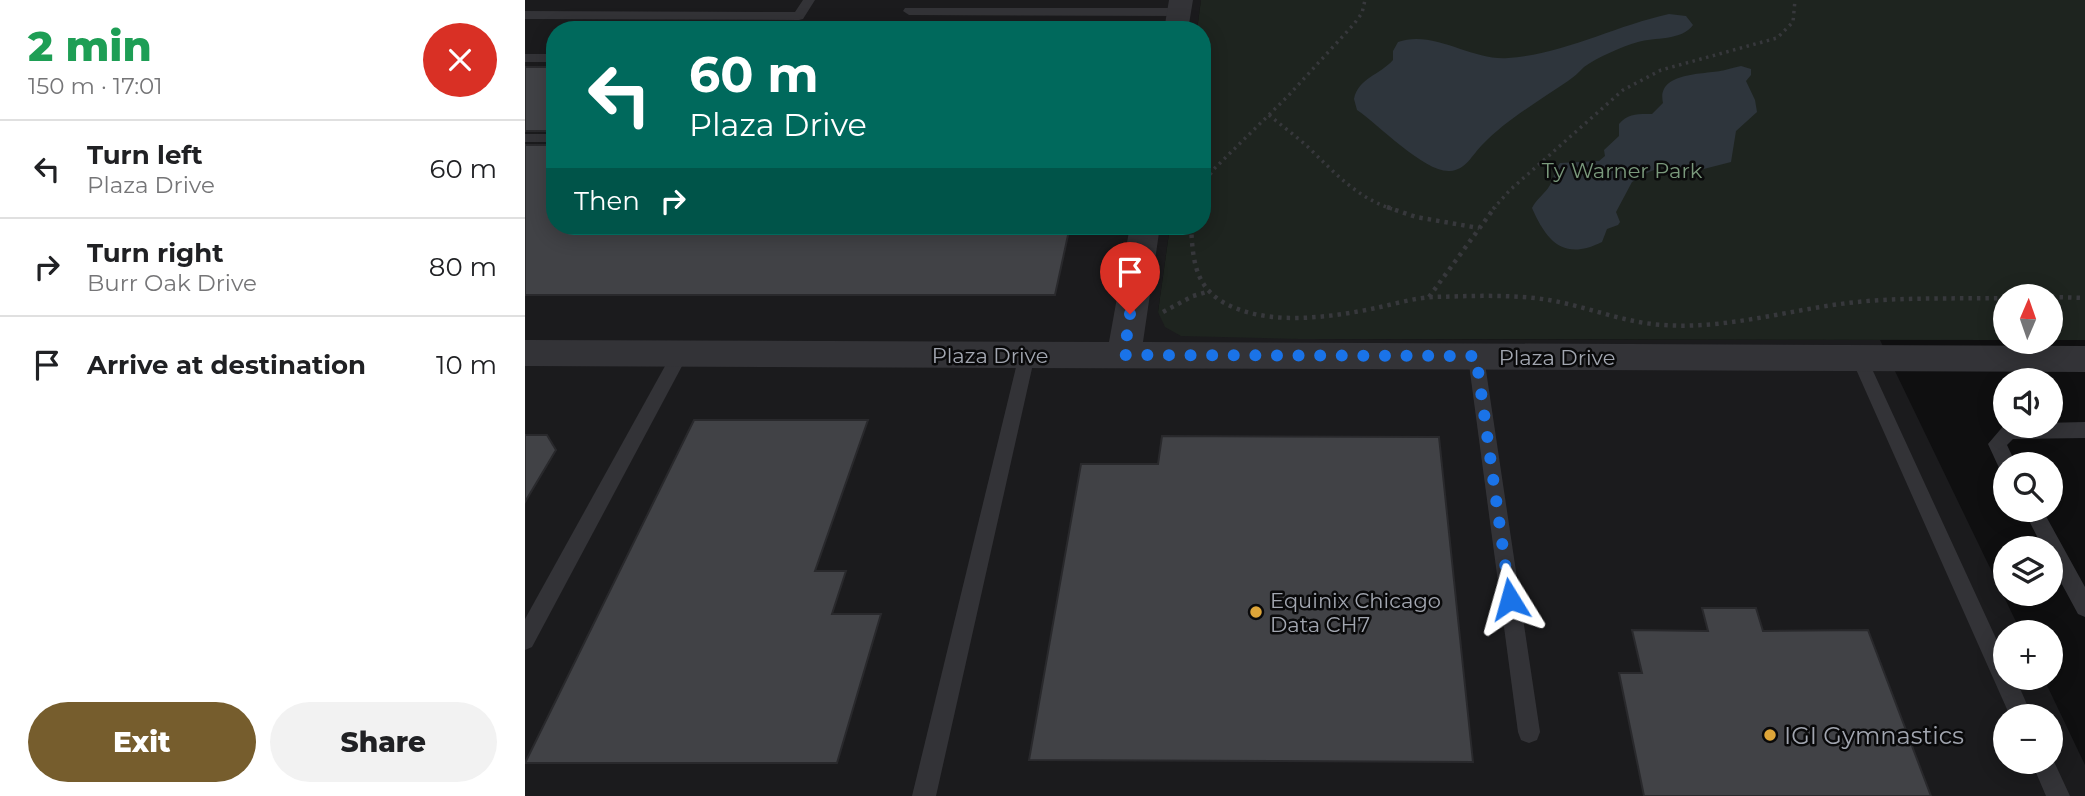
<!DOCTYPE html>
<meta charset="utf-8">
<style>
:root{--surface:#fff;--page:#f2f2f2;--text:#202124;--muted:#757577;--line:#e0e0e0;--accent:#765d2d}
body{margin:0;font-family:Montserrat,sans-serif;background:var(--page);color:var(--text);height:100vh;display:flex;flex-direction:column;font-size:26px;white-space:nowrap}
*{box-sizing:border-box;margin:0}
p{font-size:23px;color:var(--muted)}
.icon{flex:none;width:38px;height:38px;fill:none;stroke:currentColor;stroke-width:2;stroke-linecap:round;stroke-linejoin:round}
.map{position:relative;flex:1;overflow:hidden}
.drawer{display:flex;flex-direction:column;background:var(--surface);width:525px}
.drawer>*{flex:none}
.guide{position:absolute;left:21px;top:21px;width:665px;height:214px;border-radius:28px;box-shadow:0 4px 18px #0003;background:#00695c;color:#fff;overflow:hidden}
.needle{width:46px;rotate:2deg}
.controls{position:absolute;left:1468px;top:284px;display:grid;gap:14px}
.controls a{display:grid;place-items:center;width:70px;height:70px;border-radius:50%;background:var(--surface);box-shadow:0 4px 18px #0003;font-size:35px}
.pin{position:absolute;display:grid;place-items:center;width:60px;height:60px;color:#fff;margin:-72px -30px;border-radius:50% 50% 50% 0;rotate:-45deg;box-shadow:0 0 7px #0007}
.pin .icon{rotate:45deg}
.me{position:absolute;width:77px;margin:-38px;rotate:352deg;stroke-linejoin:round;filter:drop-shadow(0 0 5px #0008)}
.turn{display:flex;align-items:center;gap:24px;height:147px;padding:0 28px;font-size:32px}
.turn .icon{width:91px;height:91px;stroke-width:2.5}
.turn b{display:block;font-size:49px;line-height:60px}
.then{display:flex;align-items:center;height:66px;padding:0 28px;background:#0003;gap:14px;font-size:26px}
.round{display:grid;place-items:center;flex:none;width:74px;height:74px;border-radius:37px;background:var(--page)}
.summary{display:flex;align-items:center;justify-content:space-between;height:119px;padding:0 28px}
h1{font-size:42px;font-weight:800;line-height:52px;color:#1e9e55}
.cta{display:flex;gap:14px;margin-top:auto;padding:14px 28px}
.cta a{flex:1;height:80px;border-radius:42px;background:var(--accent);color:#fff;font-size:28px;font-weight:800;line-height:80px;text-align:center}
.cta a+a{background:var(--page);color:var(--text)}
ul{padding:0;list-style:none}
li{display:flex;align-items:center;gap:21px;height:98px;padding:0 28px;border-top:2px solid var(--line)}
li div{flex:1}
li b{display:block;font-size:26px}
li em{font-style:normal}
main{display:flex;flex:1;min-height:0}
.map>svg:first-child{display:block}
.built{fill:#1b1b1d;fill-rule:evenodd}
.green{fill:#1e241f}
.water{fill:#2e353c}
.building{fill:#414246;stroke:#29292c;stroke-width:2}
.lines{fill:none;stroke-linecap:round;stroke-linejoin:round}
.path-far1{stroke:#37383c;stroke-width:3.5;stroke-dasharray:2.5 4.5;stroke-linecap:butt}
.path{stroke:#37383c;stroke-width:4.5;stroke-dasharray:3.5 5;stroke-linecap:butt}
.service{fill:#333337;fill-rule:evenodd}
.minor{fill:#333337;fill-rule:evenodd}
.route{stroke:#1a73e8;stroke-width:12;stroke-dasharray:0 21.6}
.poi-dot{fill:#dfa639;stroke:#0a0a0b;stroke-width:2.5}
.labels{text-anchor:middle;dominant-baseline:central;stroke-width:5;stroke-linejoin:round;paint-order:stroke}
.park-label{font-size:21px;fill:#7a997c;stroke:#0a0a0b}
.street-label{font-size:21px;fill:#a2a6b0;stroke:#0a0a0b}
.poi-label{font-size:21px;fill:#a2a6b0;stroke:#0a0a0b;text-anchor:start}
.near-poi-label{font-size:24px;fill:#a2a6b0;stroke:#0a0a0b;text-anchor:start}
</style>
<main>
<section class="drawer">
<div class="summary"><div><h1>2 min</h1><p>150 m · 17:01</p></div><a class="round" style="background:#d93025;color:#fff"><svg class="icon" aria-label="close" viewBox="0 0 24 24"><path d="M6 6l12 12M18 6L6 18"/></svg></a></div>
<ul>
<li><svg class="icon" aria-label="left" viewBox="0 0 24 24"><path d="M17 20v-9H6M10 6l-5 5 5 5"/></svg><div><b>Turn left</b><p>Plaza Drive</p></div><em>60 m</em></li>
<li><svg class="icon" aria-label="right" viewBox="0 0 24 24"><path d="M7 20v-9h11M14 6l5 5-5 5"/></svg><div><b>Turn right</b><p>Burr Oak Drive</p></div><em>80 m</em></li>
<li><svg class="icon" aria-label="arrive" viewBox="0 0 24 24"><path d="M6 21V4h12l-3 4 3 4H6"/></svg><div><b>Arrive at destination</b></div><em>10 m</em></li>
</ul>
<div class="cta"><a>Exit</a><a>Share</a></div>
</section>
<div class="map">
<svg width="1560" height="796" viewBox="0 0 1560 796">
<rect width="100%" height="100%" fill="#0f0f10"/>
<path class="built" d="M0,0H676L672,30H30V226H645L633,312L774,339L1355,340L1496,632H1480V677H1518L1560,765V796H0ZM1480,716H1526V761H1480Z"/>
<path class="green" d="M676,0H1560V340H1526V296H1480V340L774,339L656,336L640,327L633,312L645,226H677V30H672Z"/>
<g class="water">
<path d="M1144,14L1161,16L1168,25C1157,41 1129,37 1113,42C1096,47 1073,57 1059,67C1054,72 1049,77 1043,81C1014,101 982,119 957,145C947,155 941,170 925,171C900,173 854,125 832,110L829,99C833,78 855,75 868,60V51L873,42C908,29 947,61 983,58C1040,54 1089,26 1144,14Z"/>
<path d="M1216,66L1226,69V75L1221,81L1230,100L1232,112L1211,131L1206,162L1167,172L1137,167L1124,172L1107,182L1091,212L1095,222L1093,225L1082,229L1077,242C1039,261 1022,242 1007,208C1012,198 1020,194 1025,185C1030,177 1029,170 1035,163L1074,161L1080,156L1079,150L1094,136V124C1103,113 1114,114 1127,114L1138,103C1131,71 1180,75 1200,70C1205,69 1210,67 1216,66Z"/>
</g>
<g class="building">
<rect x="0" y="67" width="30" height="64"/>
<path d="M0,145H30V226H545L530,295H0Z"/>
<path d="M169,420H343L290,571H321L307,614H356L312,763H0Z"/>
<path d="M0,435H22L31,450L0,502Z"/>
<path d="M637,436L914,437L948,762L504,760L556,464H633Z"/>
<path d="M1177,608H1231L1238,631L1343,630L1406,796H1119L1094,673H1117L1107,630L1183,631Z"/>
</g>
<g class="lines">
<g class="path-far1">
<path d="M744,115C757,126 771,136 783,147C810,173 831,197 867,209"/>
<path d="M677,186L689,169L763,96L829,24L837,13L840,0"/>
<path d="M968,209L985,190L1098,90L1136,70L1252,38L1268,22L1270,0"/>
</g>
<g class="path">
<path d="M862,207L891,217L954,228"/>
<path d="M666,226C668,263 670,292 710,308C752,325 807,317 851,308C869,304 889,298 908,297C946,296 987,294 1024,300C1059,306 1093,320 1127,324C1197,332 1263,309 1332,302C1381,297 1431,299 1480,298"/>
<path d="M904,297L970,207"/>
<path d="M1526,297L1560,298"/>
<path d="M638,312L668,296L685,291"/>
</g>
<g class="service">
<path d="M278,0H290L278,19L274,20L0,19V11L270,12Z"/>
<path d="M380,8H654L660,12L654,16L384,15L378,11Z"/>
<rect x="0" y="54" width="30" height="8"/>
<rect x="0" y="134" width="30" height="8"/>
<path d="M156,346L162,348L164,353L7,647L0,650V619L150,348Z"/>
<path d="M502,348L508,350L510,355L411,796H387L494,355L496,350Z"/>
<path d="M951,350L957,352L959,357L1015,732L1012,740L1004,743L996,740L993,732L943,357L945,352Z"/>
<path d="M1334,351L1340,353L1342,358L1480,658V677H1490L1507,716H1485L1326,358L1328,353Z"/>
<path d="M1560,422V438L1488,439L1482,445L1491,464H1480V471L1475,470L1463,444L1480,424Z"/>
<path d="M1498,509H1517L1560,587V617L1553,614L1526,564V548H1518Z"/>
<path d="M1526,755L1545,796H1521L1506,761H1526Z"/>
</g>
<g class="minor">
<path d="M644,0H668L663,30H639Z"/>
<path d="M605,226H635L618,342L1560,346V372L0,366V340L584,342Z"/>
</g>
</g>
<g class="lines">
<path class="route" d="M605,314L599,355L951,356L985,599"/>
</g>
<g class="poi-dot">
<circle cx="731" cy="612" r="7"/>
<circle cx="1245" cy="735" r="7"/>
</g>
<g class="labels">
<g class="park-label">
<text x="1097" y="170">Ty Warner Park</text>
</g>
<g class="street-label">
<text x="465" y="355">Plaza Drive</text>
<text x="1032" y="357">Plaza Drive</text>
</g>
<g class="poi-label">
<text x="745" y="600">Equinix Chicago<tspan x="745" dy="24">Data CH7</tspan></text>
</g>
<g class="near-poi-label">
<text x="1259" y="735">IGI Gymnastics</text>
</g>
</g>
</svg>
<div class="controls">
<a><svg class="needle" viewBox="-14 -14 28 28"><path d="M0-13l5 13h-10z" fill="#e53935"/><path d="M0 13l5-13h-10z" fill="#757577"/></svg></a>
<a><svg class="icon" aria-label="sound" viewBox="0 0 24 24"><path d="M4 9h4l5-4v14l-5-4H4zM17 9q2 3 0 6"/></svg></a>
<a><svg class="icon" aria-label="search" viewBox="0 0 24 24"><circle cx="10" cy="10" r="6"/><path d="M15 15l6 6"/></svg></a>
<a><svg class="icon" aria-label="layers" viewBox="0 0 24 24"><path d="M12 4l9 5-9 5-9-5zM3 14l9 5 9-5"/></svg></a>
<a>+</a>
<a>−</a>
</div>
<div class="pin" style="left:605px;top:314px;background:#d93025"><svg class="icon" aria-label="arrive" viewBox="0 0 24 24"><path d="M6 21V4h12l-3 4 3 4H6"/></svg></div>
<svg class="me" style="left:985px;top:599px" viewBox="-20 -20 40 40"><path d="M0-17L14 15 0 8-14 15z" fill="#1a73e8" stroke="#fff" stroke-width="4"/></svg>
<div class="guide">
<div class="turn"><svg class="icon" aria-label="left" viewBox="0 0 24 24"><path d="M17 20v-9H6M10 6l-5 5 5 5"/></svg><div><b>60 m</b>Plaza Drive</div></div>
<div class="then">Then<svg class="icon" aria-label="right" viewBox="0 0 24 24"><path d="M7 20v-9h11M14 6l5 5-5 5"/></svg></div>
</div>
</div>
</main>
